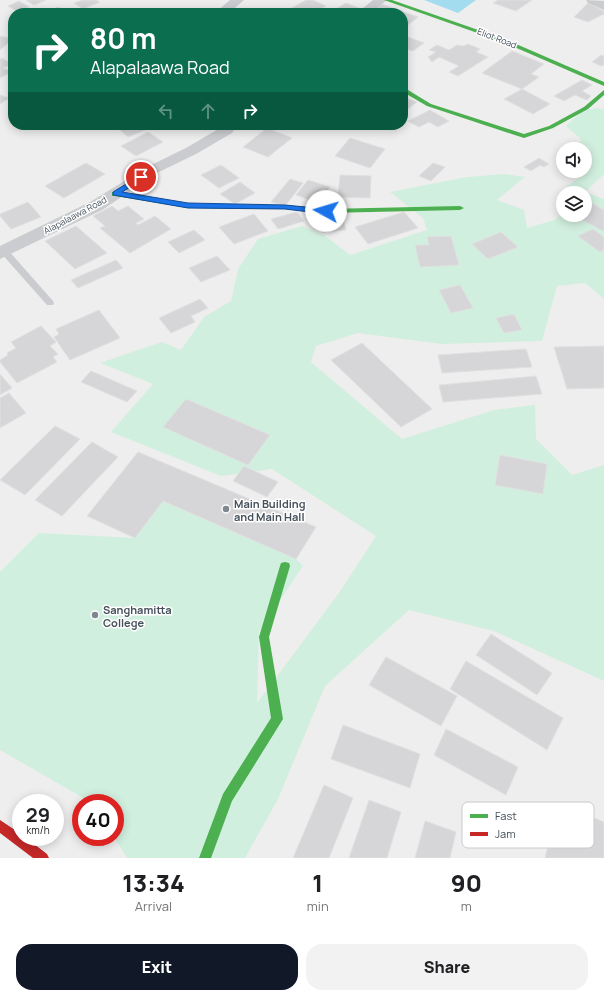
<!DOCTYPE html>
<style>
:root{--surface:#fff;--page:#f2f2f2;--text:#202124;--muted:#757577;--accent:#111827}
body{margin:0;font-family:Manrope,sans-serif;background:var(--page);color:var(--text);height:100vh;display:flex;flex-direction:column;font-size:15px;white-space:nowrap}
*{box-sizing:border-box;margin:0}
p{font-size:13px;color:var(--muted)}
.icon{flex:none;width:22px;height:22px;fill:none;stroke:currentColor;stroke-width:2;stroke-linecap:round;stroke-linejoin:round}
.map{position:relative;height:858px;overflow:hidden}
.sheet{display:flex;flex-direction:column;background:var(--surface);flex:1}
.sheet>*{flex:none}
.hud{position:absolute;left:8px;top:8px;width:400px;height:122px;border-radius:16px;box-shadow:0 2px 10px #0003;background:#0b6e4f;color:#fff;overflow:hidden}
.tools{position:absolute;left:556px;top:142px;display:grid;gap:8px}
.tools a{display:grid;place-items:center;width:36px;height:36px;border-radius:50%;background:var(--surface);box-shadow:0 2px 10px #0003;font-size:20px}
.speed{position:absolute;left:12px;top:794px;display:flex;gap:8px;font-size:20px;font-weight:700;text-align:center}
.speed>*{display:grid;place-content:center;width:52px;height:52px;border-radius:50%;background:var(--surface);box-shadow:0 2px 10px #0003;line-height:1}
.speed small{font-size:10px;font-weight:400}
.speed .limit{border:6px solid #d22;background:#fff;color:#111}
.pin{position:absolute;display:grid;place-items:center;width:34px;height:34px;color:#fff;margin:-17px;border:2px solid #fff;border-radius:50%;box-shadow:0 1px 4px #0007}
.me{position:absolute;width:44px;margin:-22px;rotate:276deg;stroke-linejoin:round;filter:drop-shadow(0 0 3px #0008)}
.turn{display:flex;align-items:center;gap:14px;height:84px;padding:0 16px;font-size:18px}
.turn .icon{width:52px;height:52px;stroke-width:2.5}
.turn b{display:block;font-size:28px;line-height:34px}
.lanes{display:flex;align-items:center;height:38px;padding:0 16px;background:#0003;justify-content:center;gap:20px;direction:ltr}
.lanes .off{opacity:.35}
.eta{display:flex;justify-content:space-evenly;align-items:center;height:68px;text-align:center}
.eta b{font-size:24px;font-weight:800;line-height:28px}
.button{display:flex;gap:8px;margin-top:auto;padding:8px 16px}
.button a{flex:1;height:46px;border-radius:16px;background:var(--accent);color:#fff;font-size:16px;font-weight:800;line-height:46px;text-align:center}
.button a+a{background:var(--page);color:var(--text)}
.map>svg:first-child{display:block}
.green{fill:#d1efde}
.water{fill:#a4dcef}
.building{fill:#d6d6d8;stroke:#e0e0e1}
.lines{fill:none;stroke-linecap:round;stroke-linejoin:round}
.lane{fill:#cacccf;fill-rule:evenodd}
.street{fill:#cacccf;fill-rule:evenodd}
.fast{fill:#4caf50;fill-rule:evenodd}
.jam{fill:#c62828;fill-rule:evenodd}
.route{fill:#1a73e8;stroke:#114b97}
.poi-dot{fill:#80878e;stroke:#fff;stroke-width:1.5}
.labels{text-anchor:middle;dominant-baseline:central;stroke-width:3;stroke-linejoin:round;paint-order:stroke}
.far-street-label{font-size:9px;fill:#44505b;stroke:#fff}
.poi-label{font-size:11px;font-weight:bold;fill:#44505b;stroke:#fff;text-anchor:start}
.key{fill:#fff;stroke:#c7cace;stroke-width:1}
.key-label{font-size:11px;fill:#44505b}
</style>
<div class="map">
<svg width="604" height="858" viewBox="0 0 604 858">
<rect width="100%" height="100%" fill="#efeeee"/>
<path class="green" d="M598,108L604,110V174L585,192L604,199V299L585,283L557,286L542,341L442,344L358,333L316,346L311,362L402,439L494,410L535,405L536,439L572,475L604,465V681L494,631L409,610L325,686L278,799L245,858H127L114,837L115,803H92L0,750V572L39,533L135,538L163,501L296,559L303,566L259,632L257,703L339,593L376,536L272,469L221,476L111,432L153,384L100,363L162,342L181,350L204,317L231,301L238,269L258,239L302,226L324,235L350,255L427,230L423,218L390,192L467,177L504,174L525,177L497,200L524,210L527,228L555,220L563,213V215H585V193L566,187L587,172L585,170V149H578L581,139L566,126L583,110Z"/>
<path class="water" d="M424,0H476L458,13Z"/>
<g class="building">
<path d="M26,0H46L34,5Z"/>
<path d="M83,0H96L100,2L83,9L74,3Z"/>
<path d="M306,0H313L326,6L313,13H283Z"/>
<path d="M498,0H532L516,11L493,3Z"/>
<path d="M19,1L29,7L18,12L8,6Z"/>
<path d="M346,3L361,9L354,13H329Z"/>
<path d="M588,3L604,11V14L588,22L574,17Z"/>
<path d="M382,4L401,11L399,13H369Z"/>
<path d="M57,7L78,13H49Z"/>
<path d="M401,11L418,17L408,25L403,23V13H399Z"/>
<path d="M403,35L424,43L413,51L403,48Z"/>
<path d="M0,36L13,39L0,50Z"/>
<path d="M468,44L480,49L476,52L488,57L458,76L449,72L459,66L439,57L432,62L428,57L436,52L429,50L437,45L449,50L457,45L464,46Z"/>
<path d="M512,51L544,64L531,74L539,77L522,89L482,73Z"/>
<path d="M601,55L604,56V65L601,66L592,62Z"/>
<path d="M2,58L12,64L3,68L11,72L0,78V59Z"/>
<path d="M582,80L592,85L582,91L591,96L587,100L575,95L564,101L554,96Z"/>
<path d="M522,89L550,104L533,114L504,99Z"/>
<path d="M0,95L9,98L0,104Z"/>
<path d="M403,97L417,102L403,113Z"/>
<path d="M430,110L449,121L438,127L429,122L419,127L408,121Z"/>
<path d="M114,125H139L145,130L128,137Z"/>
<path d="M267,128L292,138L268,157L243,147Z"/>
<path d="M148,132L163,142L136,156L121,146Z"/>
<path d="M350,138L385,149L370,168L335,156Z"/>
<path d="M539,158L549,164L544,167L540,165L531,171L524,167Z"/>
<path d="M86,163L105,174L64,198L45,186Z"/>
<path d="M433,163L445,167L431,181L419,176Z"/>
<path d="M221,165L239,178L219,188L201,175Z"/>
<path d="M340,175L371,176L370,198L338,197Z"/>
<path d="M290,179L303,183L285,206L271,202Z"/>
<path d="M308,180L330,187L318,203L296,195Z"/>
<path d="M240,182L255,193L235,204L220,194Z"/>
<path d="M586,200L604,210V229L603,231L573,215H585Z"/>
<path d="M28,202L41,217L11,229L0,216V214Z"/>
<path d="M112,206L118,211L128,206L144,219L136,223L138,225L155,216L171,229L130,253L100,228L105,226L93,216Z"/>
<path d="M297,212L304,221L278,229L271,219Z"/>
<path d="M404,212L418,228L368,244L355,227Z"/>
<path d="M254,214L268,231L234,244L219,227Z"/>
<path d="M342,215L346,230L322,232L318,217Z"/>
<path d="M76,226L107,253L75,269L45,241Z"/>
<path d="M593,229L604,237V250L600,252L578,236Z"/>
<path d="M194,230L205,240L179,253L168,242Z"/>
<path d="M501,232L518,247L488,259L472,244Z"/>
<path d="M451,236L459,265L420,267L415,245H429L427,237Z"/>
<path d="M217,256L230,270L201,282L189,268Z"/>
<path d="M116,260L123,268L78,288L71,280Z"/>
<path d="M460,285L473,308L451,313L439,290Z"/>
<path d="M200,299L208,308L191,316L195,322L171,333L159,318Z"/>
<path d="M99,310L120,338L70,360L54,337L59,334L56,329Z"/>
<path d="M514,314L522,330L504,333L496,318Z"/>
<path d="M41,326L56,342L50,346L58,354L53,357L57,362L17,383L0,362V360L8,355L7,353L16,348L11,342Z"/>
<path d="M362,343L432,409L401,427L331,360Z"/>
<path d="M604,346V388L567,389L554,347Z"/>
<path d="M526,349L532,367L442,373L438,355Z"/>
<path d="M91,371L137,391L127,402L81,382Z"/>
<path d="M0,374L12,388L0,395Z"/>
<path d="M536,376L542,394L443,402L439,385Z"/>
<path d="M9,393L26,413L0,428V398Z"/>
<path d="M186,399L270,435L248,465L163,427Z"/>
<path d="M55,426L80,439L25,495L0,480Z"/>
<path d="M92,442L118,457L62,516L35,500Z"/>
<path d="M138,452L316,527L296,559L163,501L135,538L87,516Z"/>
<path d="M500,455L547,464L543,494L495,485Z"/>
<path d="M244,466L278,482L267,497L233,481Z"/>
<path d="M491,634L552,673L537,695L476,655Z"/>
<path d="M386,657L457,696L441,726L369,685Z"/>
<path d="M466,661L563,718L547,750L450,689Z"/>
<path d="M343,725L420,754L410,788L331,759Z"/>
<path d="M446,729L518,767L506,795L434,755Z"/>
<path d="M324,785L353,798L329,858H293Z"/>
<path d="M369,800L401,812L387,858H349Z"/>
<path d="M559,803L604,822V858H545Z"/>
<path d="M425,821L456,832L450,858H415Z"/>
</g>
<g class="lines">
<path class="lane" d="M4,248L7,249L53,301L54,303L53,305H47L1,253V249Z"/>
<g class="street">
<path d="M230,0H244L229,13H215Z"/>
<path d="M373,0H387L371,13H357Z"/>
<path d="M586,0L604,1V10L588,3Z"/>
<path d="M220,125H234V130L232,133L196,154L159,172L102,210L0,259V246L90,202L149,166L186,148L220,128Z"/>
</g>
<g class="fast">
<path d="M384,0H392L507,40L604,82V86L503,42Z"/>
<path d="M403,87L431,104L524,134L549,126L584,107L604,90V95L588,109L553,128L524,138L427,106L403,92Z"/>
<path d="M112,192L188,204L285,205L326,209L460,206L464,208L460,210L326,213L285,209L188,208L115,196H112Z"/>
<path d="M285,562L289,563L290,566L269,637L283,719L232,801L211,858H199L223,794L271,718L259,637L280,566L281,563Z"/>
</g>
<path class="jam" d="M0,820L21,834V837H25L47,854L49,858H33L0,833Z"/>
</g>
<path class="route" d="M141,175L144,176V179L122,192L188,203L285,205L326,209L330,211L326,214L285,209L188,208L113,195V192Z"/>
<g class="poi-dot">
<circle cx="226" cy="509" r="4"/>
<circle cx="95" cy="615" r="4"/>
</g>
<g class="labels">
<g class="far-street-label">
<text transform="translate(497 38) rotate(21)">Eliot Road</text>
<text transform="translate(75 215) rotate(-28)">Alapalaawa Road</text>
</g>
<g class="poi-label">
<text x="234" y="503">Main Building<tspan x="234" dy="13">and Main Hall</tspan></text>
<text x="103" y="609">Sanghamitta<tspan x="103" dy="13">College</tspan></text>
</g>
</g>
<rect x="462" y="802" width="132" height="46" rx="6" class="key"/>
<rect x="470" y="814" width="18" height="4" fill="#4caf50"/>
<rect x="470" y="832" width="18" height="4" fill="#c62828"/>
<g class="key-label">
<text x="495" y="820">Fast</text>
<text x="495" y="838">Jam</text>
</g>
</svg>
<div class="tools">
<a><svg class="icon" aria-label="sound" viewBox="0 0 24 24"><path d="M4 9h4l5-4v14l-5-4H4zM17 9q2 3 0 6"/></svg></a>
<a><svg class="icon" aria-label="layers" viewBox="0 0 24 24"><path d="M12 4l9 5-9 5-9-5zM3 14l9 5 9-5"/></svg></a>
</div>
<div class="speed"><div>29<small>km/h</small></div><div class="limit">40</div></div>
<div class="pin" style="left:141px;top:177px;background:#d93025"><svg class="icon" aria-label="arrive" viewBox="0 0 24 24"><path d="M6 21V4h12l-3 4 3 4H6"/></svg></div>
<svg class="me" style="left:326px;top:211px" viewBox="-20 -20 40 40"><circle r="19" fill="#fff"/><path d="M0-13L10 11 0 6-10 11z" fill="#1a73e8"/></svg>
<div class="hud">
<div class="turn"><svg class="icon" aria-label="right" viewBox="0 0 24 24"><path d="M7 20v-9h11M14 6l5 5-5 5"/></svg><div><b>80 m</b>Alapalaawa Road</div></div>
<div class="lanes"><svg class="icon off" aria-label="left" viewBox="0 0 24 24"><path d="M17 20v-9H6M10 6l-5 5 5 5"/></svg><svg class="icon off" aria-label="ahead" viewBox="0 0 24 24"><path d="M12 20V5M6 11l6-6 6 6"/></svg><svg class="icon" aria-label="right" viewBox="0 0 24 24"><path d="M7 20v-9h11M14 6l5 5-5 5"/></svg></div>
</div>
</div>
<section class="sheet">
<div class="eta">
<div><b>13:34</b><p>Arrival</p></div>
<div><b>1</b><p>min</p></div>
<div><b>90</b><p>m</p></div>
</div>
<div class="button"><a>Exit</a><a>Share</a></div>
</section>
